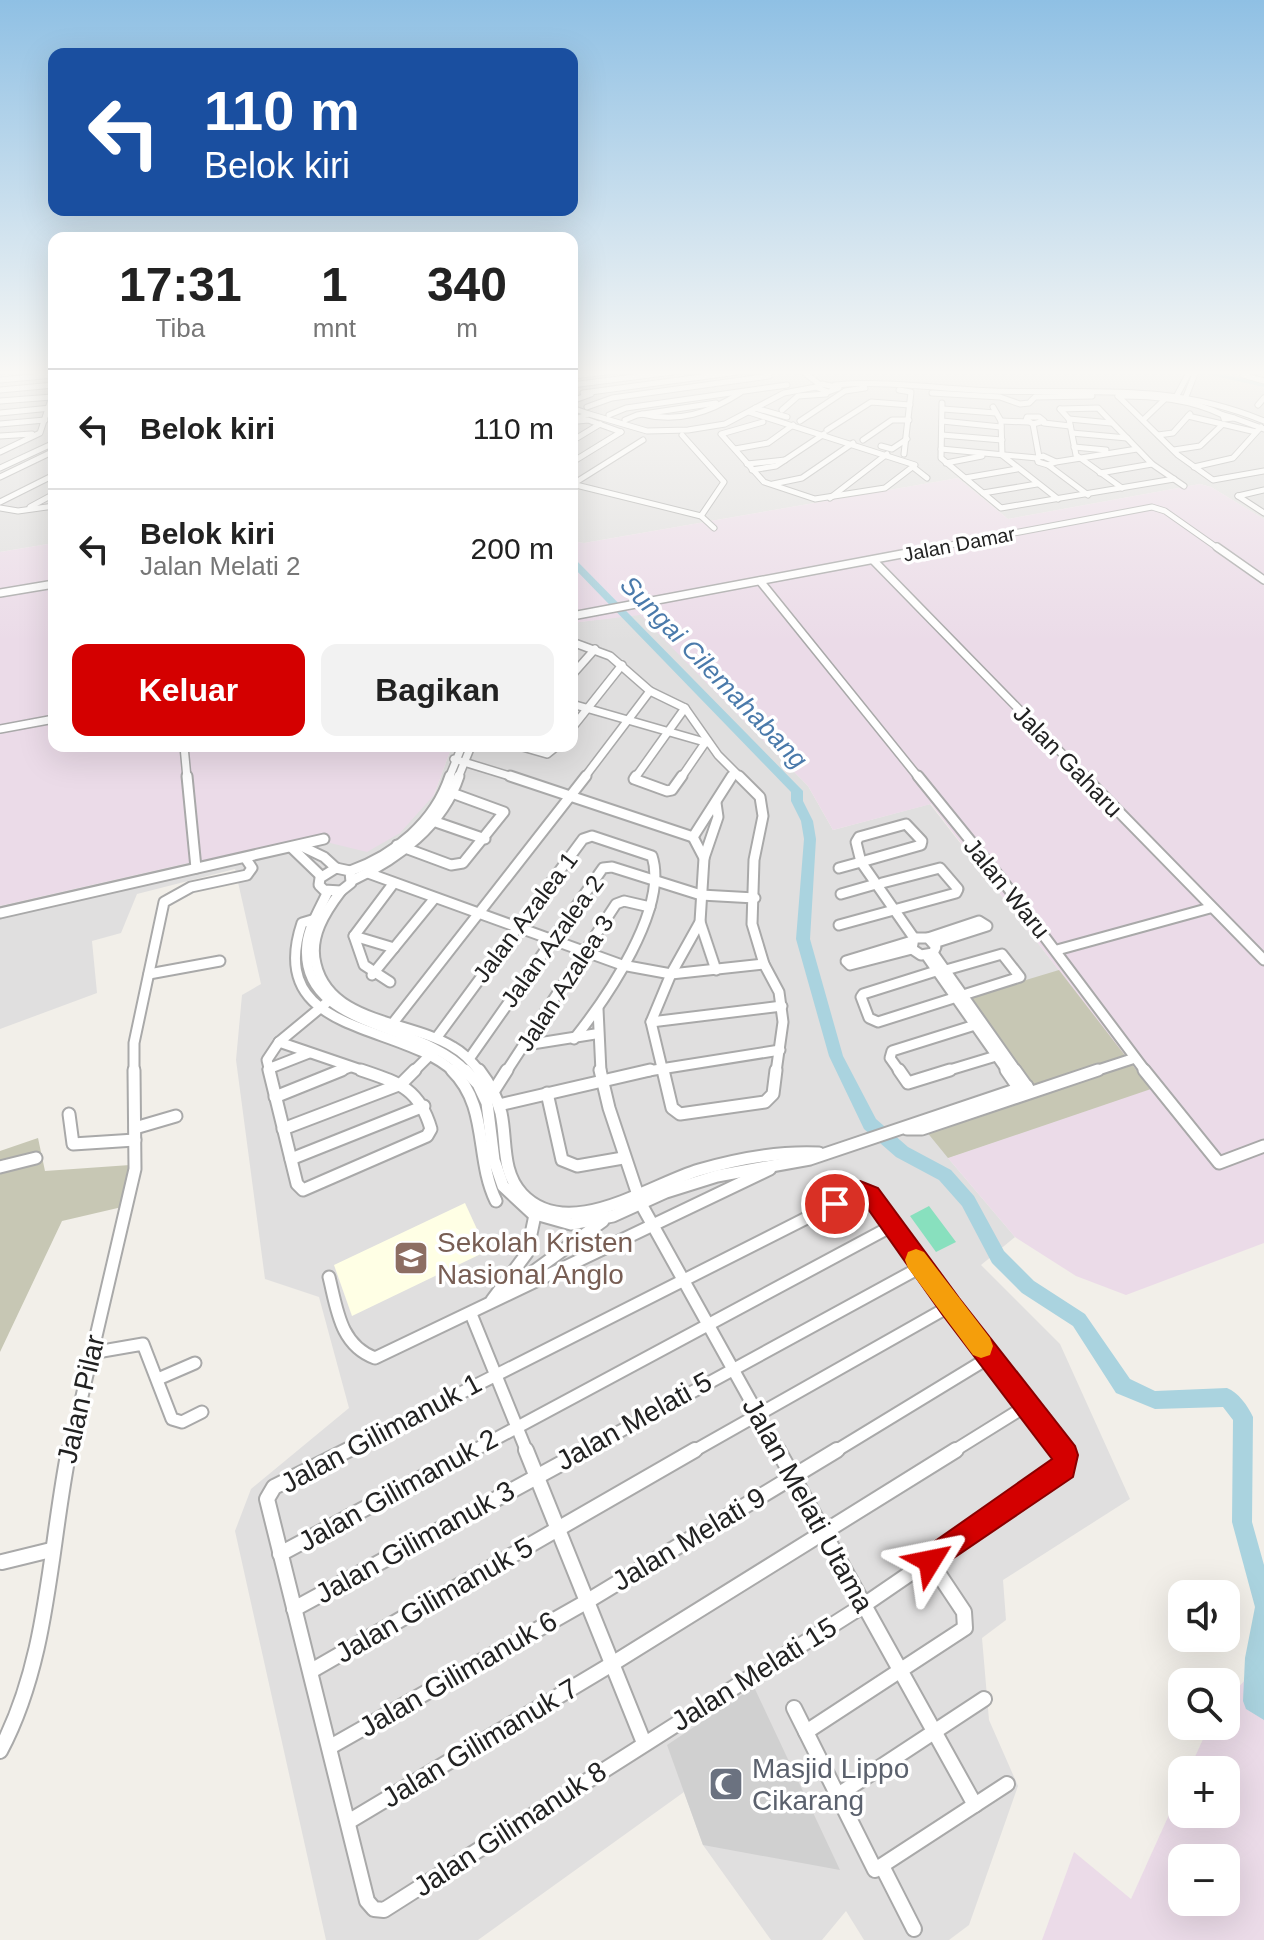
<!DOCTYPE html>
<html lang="id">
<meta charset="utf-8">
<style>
:root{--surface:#fff;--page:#f2f2f2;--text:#222;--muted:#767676;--line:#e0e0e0;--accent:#d40000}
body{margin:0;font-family:Arial,sans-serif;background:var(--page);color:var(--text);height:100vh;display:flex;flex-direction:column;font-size:30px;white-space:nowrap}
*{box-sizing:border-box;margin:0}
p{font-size:26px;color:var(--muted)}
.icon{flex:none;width:44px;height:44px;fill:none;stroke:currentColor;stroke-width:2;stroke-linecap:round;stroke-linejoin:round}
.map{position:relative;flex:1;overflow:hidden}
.side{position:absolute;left:48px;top:232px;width:530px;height:520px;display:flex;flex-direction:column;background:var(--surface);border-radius:16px;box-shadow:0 8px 32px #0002}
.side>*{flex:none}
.guide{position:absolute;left:48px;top:48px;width:530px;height:168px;border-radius:16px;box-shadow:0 8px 32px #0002;background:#1a4fa0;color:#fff;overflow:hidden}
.fabs{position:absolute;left:1168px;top:1580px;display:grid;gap:16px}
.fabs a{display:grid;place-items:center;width:72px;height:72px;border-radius:16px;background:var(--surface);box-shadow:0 8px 32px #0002;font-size:40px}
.pin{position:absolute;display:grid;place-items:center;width:68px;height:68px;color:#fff;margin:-34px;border:4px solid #fff;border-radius:50%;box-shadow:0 2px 8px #0007}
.me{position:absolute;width:88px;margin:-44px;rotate:55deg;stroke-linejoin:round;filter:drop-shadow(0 0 6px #0008)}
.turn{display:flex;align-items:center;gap:28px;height:168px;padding:0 24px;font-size:36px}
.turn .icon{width:104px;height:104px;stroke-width:2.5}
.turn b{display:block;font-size:56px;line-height:68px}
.eta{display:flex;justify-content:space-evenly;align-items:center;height:136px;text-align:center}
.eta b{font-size:48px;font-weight:700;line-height:56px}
.action{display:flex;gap:16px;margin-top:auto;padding:16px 24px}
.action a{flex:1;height:92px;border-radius:16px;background:var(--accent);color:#fff;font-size:32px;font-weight:700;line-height:92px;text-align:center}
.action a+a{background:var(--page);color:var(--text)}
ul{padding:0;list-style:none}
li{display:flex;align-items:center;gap:24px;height:120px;padding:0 24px;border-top:2px solid var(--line)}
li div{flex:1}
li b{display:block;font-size:30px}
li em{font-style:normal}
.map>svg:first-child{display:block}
.residential{fill:#e0dfdf}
.industrial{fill:#ebdbe8;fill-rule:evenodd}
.education{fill:#ffffe5}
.religious{fill:#d0d0d0}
.construction{fill:#c7c7b4}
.pitch{fill:#88e0be}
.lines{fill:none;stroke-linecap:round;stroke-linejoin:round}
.river{fill:#aad3df;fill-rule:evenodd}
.minor-far4-casing{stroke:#a9a9a9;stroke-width:7}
.minor-far3-casing{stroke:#a9a9a9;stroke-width:10}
.minor-far2-casing{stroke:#a9a9a9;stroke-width:13}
.minor-far1-casing{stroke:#a9a9a9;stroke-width:15}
.minor-casing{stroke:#a9a9a9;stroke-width:18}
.minor-far4{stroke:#fff;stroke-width:5}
.minor-far3{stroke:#fff;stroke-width:7}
.minor-far2{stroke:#fff;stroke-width:9}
.minor-far1{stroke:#fff;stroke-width:11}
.minor{stroke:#fff;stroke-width:14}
.route{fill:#d40000;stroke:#8a0000;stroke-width:2}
.slow{fill:#f59e0b}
.labels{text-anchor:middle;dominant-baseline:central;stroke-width:7;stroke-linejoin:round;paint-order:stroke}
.far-street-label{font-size:20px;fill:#222;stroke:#fff}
.street-label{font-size:24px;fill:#222;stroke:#fff}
.water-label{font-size:26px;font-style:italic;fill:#4a7aab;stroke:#fff}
.near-education-label{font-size:28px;fill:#785e54;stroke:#fff;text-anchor:start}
.near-street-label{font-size:28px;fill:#222;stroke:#fff}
.near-worship-label{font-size:28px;fill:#5b616d;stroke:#fff;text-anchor:start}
</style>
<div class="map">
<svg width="1264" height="1940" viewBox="0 0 1264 1940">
<rect width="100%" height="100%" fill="#f2efe9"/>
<g class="residential">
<path d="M0,371H54V543L0,552Z"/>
<path d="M572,371H1264V519L1211,487L1200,484L1008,519L958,478L584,543L572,541Z"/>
<path d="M640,614L808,786L833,830L930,804L1151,1089L948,1158L1015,1237L981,1265L1060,1344L1130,1499L1003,1580L1006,1620L982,1638L989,1720L1018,1786L969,1925L949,1940H864L846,1911L822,1940H771L703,1845L684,1792L478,1940H326L235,1531L251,1489L349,1408L319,1297L265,1279L236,1060L242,995L261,984L235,869L137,894L121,933L92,941L97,993L0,1029V906L184,864L315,839L434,795L452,746H572V623Z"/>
</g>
<g class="industrial">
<path d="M958,478L1008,519L1200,484L1211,487L1264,519V1243L1126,1295L1076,1276L1015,1237L948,1158L1150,1089L931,804L833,830L808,786L640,615L572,623V541L584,543Z"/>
<path d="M54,543V746H452L434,795L400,833L367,852L314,839L184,864L0,906V552Z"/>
<path d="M1264,1659V1940H1042L1074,1852L1131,1899L1182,1786V1814H1226V1770H1189L1209,1726H1226V1701ZM1182,1858H1226V1902H1182Z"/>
</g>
<path class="education" d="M465,1203L487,1251L352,1316L334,1265Z"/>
<path class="religious" d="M754,1687L840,1870L703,1845L667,1745Z"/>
<g class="construction">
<path d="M1059,970L1151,1089L948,1158L926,1131L1038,1093L970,997Z"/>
<path d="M38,1138L45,1171L130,1165L122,1207L62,1221L0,1352V1151Z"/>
</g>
<path class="pitch" d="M929,1206L956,1242L936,1252L910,1216Z"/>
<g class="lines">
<g class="river">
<path d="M1193,371H1205L1264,383V387Z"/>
<path d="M572,558L575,559L803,791V801L813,821L816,839L810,939L843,1056L876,1119L908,1147L951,1170L974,1196L1004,1251L1034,1281L1085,1314L1130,1379L1155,1391L1227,1388C1238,1392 1248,1406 1253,1417L1252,1522L1264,1565V1720L1246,1709L1243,1701L1245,1658L1255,1607L1232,1522L1233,1420L1223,1407L1155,1409L1116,1393L1073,1326L1022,1293L992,1263L962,1206L939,1180L896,1157L864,1129L829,1056L796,939L804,839L801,821L791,801V792L572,566Z"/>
</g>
<g class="minor-far4-casing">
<g id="minor-far4">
<path d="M802,371L819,384"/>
<path d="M1247,371L1243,375L1264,381"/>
<path d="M572,376L616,371"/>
<path d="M0,380L54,375"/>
<path d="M822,384L839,388L828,392L816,387Z"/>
<path d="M572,385L680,371"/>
<path d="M835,385C888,380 940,389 993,391C1092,394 1169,382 1264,421"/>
<path d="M0,390L54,385"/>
<path d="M899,390L911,392L904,454"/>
<path d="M583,393L745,371"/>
<path d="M932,393L1000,397L1020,404L1029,403L1035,397L1092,396"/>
<path d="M1118,396L1178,455L1213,480L1264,471"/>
<path d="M1118,396C1155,396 1190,399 1223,415"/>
<path d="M1176,397L1190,371"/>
<path d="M1185,399L1196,371"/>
<path d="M0,401L52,397"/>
<path d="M572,401L591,394"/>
<path d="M942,403L941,458L1001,508L1174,479"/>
<path d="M1258,405L1264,398"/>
<path d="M587,407L612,398L769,376"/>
<path d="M993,407L1001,421L1002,455L1058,499"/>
<path d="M572,408L589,414"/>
<path d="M755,408L787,417"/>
<path d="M943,409L996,413"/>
<path d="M1060,409L1098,408L1152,464L1184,486"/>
<path d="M1060,409L1069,419L1076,455L1122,488"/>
<path d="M782,410L798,396L826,394"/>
<path d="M749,412L915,465L885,488L815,499L764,482L721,434L763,422"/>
<path d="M0,413L51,408"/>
<path d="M642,414C678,423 709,413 740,393"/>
<path d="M609,415L626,408L787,385"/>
<path d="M1223,415L1234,418L1224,419Z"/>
<path d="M1188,416L1256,432"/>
<path d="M1027,417H1039L1044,421L1033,424L1026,420Z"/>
<path d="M1234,418L1264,429"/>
<path d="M1069,419L1111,423"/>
<path d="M572,420L589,414L647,431L688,430L725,424L784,393L816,387"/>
<path d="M625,420L637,415L716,403"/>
<path d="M1143,420L1165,399"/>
<path d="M578,421L588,420L621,432"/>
<path d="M800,421L845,391L865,388"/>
<path d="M942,421L1001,427"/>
<path d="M1001,421L1028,422"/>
<path d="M1044,423L1070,426"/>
<path d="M0,424L45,420"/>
<path d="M1033,424L1039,457"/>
<path d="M827,430L871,402L910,405"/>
<path d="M1072,433L1127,438"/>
<path d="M682,435L724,482L701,516"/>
<path d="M942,435L1002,440"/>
<path d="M1158,435L1173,433L1190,414"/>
<path d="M0,436L32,434"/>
<path d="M863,440L892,420H909"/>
<path d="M572,441L600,424"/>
<path d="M881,446L892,449L907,439"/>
<path d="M1074,447L1106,450"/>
<path d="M735,449L768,443L793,425"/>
<path d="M941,449L1037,458"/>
<path d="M1174,450L1200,446L1222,425"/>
<path d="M0,452L40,433L54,390"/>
<path d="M1043,456L1056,462L1048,465L1038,462L1037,458Z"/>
<path d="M574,461L621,432"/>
<path d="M1056,462L1137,449"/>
<path d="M946,463L982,456"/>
<path d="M747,464L785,460"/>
<path d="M1048,465L1088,495"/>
<path d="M913,467L927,478"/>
<path d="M1194,467L1233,458L1261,427"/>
<path d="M0,468L54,443"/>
<path d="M752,470L776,466L824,434"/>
<path d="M1100,473L1152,464"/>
<path d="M0,477L54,451"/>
<path d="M965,478L1017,469"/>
<path d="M572,484L701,516L714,528"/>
<path d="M573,484L643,440"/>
<path d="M773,484L802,478L853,443"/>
<path d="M983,493L1037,484"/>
<path d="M1238,496L1264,513"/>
<path d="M1238,496L1264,490"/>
<path d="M830,498L887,454"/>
<path d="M0,502L54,475"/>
<path d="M30,507L54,494"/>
<path d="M0,508L18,511L54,506"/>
<path d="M929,549L1152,507L1165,511L1219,549"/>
</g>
</g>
<g class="minor-far3-casing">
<g id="minor-far3">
<path d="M1217,547L1264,580"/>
<path d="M873,560L1086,778"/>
<path d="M760,581L919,778"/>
<path d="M0,593L54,584"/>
<path d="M572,616L939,547"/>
<path d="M572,642L610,656L650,691L685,708L718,755L741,778"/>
<path d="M572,675L595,649"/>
<path d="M572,704L708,743"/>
<path d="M572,728L622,665"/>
<path d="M0,729L54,719"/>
<path d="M184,746L187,778"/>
<path d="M519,746L547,754L557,746"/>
<path d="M454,759L516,778"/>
<path d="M449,778L462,746"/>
<path d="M458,778L471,746"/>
<path d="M584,778L650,691"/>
<path d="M635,778L685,708"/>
<path d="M681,778L705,743"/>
<path d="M731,778L734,773"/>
</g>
</g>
<g class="minor-far2-casing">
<g id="minor-far2">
<path d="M187,776L196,868"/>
<path d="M510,776L693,837"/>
<path d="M636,776L634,779L667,791L672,790L682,776"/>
<path d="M739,776L760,797L763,816L754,860L752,924L764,964L779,992L783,1022L776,1072"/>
<path d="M918,776L999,876L1146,1072"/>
<path d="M1084,776L1264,960"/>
<path d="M433,821L485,839"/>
<path d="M906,824L922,841L921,845L861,862L856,842L859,837Z"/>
<path d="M693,837L732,776"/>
<path d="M397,845L451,865L463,863L504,812L452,793"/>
<path d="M301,846L324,857L336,868"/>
<path d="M292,848L321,876"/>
<path d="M704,858L718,817L716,803"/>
<path d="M861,862L914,938"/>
<path d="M336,868L350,871L351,883L341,891L324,890L319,885L320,878Z"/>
<path d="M839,868L861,862"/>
<path d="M350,871C395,855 435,822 450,776"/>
<path d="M368,873L622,965L671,974L764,964"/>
<path d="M353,880C398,859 443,825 459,776"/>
<path d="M328,891C321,907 309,926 307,943C297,1029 421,1021 467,1072"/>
<path d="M341,891C325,912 309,937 316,964C330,1024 410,1020 453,1047C464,1053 473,1063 480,1072"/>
<path d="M841,894L876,884"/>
<path d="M0,913L324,839"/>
<path d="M312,920L302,923C264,1036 401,1022 454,1072"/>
<path d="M700,922L716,970"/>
<path d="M839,925L956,893L958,889L940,868L882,883"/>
<path d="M354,936L394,948"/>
<path d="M914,938H928L936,947L933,953L921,955L912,949Z"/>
<path d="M928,938L979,921L987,926L934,943"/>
<path d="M912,941L846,961L850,965L912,949"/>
<path d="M1057,950L1210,908"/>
<path d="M933,953L1017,1072"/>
<path d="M926,955L1008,1072"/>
<path d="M936,971L863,994L861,997L869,1018L878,1022L1020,977L1002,954L946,970"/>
<path d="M149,974L220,961"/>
<path d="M372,975L434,899"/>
<path d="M390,982L364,965L354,936L393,884"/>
<path d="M598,1009L601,1072"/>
<path d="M651,1022L782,1006"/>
<path d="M393,1023L586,776"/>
<path d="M437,1037L583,839L592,836L652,856C669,908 606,999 574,1039"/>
<path d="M279,1042L367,1072"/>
<path d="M279,1042L331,999"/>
<path d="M526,1045L595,1034"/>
<path d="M469,1059L603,868L612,867L701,895L755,898"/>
<path d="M268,1069L309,1053"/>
<path d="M134,1072V1043L164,902L191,887L247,875L252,868L246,859"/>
<path d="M270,1072L267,1060L279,1042"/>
<path d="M337,1072L350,1067"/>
<path d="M413,1072L434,1051"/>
<path d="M506,1072L616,904L624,901L650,907"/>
<path d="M642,1072L780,1050"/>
<path d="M663,1072L651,1022L671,974L700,922L704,858L693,837"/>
<path d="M900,1072L890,1058L892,1051L975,1025"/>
<path d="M943,1072L996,1056"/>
<path d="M1092,1072L1135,1058"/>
</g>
</g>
<g class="minor-far1-casing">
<g id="minor-far1">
<path d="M269,1070L297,1184L303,1190L427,1136L431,1129C419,1088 399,1083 361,1070"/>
<path d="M452,1070C489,1106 475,1158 496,1201"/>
<path d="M465,1070L478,1084L487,1103L494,1160L503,1186L532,1213L571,1224L613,1216L666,1192L717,1176L810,1159L1027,1086"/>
<path d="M479,1070C489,1083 497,1097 501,1113C507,1141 501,1171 522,1194C568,1243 649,1185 699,1170C737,1159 778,1151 819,1153"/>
<path d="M600,1070L609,1108L641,1204L779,1452"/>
<path d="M663,1070L672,1108L680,1114L765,1102L773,1094L776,1070"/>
<path d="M899,1070L908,1083L950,1070"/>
<path d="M1006,1070L1022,1093"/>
<path d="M1015,1070L1030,1091"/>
<path d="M1144,1070L1219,1163L1264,1146"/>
<path d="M493,1092L507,1070"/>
<path d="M547,1093L562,1160L577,1166L623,1158"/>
<path d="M275,1097L342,1070"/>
<path d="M499,1105L650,1070"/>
<path d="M69,1114L73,1144L135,1140"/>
<path d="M135,1128L176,1116"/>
<path d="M283,1129L401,1084L415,1070"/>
<path d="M907,1129H922L1098,1070"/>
<path d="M291,1159L424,1106"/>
<path d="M0,1167L36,1158"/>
<path d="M329,1277C337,1309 340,1345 375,1358L770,1169"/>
<path d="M508,1290L603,1221"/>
<path d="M492,1300L527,1253L535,1215"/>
<path d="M471,1314L527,1452"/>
<path d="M91,1353L143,1344L172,1419L182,1422L202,1412"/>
<path d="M158,1379L195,1363"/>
<path d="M69,1452L135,1169L134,1070"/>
<path d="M344,1452L860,1191L871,1195L1063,1452"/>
<path d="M471,1452L892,1226"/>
<path d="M582,1452L921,1267"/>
<path d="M692,1452L950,1306"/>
<path d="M834,1452L990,1357"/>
<path d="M952,1452L1026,1406"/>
</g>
</g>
<g class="minor-casing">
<g id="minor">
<path d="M348,1450L274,1487L267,1499L367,1901L374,1909L384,1910L864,1605L1064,1468L1067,1463L1063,1450"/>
<path d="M526,1450L644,1743"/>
<path d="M778,1450L975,1805"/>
<path d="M280,1554L474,1450"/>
<path d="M2,1562L51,1550"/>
<path d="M294,1609L586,1450"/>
<path d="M311,1671L695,1450"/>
<path d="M794,1708L875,1870L1007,1784"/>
<path d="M806,1732L965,1628L964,1612L930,1561"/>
<path d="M330,1747L586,1602L837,1450"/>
<path d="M0,1751C49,1659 49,1550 69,1450"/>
<path d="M838,1795L984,1699"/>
<path d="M348,1822L612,1664L956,1450"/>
<path d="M882,1866L914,1929"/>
</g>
</g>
<use href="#minor-far4" class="minor-far4"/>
<use href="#minor-far3" class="minor-far3"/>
<use href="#minor-far2" class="minor-far2"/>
<use href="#minor-far1" class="minor-far1"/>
<use href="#minor" class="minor"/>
</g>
<linearGradient id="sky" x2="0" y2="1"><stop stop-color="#8fc0e4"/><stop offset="0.58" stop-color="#f9f8f5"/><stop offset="1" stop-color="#f9f8f5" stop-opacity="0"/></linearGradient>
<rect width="1264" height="642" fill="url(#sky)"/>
<path class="route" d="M860,1181L878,1188L959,1298L1075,1446L1078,1455L1073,1477L930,1574L921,1570L917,1561L921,1551L1052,1459L942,1314L863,1202L835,1214L827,1211L824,1204L827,1196Z"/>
<path class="slow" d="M916,1249L924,1252L990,1338L993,1346L990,1355L981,1358L973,1355L908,1268L905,1260L908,1252Z"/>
<defs>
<g id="school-square" transform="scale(1.8)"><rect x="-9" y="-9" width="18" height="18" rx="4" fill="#8d6e63" stroke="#fff"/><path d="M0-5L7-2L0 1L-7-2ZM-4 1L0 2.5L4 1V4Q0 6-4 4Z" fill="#fff"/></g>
<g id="mosque-square" transform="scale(1.8)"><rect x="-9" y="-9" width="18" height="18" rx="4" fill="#6b7280" stroke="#fff"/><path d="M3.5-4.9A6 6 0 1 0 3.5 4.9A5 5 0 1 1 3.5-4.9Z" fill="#fff"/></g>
</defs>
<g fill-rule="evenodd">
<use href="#school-square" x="411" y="1258"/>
<use href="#mosque-square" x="726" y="1784"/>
</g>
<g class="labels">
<g class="far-street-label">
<text transform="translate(959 544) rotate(-11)">Jalan Damar</text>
</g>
<g class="street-label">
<text transform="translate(1068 761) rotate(46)">Jalan Gaharu</text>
<text transform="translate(1007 888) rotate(51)">Jalan Waru</text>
<text transform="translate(525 917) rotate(-53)">Jalan Azalea 1</text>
<text transform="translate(552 941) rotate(-54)">Jalan Azalea 2</text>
<text transform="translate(565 983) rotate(-57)">Jalan Azalea 3</text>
</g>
<g class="water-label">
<text transform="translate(714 672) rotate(46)">Sungai Cilemahabang</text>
</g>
<g class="near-education-label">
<text x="437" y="1242">Sekolah Kristen<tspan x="437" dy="32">Nasional Anglo</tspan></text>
</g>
<g class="near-street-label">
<text transform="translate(81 1399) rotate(-77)">Jalan Pilar</text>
<text transform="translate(634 1421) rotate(-29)">Jalan Melati 5</text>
<text transform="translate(381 1433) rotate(-28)">Jalan Gilimanuk 1</text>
<text transform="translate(398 1490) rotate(-29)">Jalan Gilimanuk 2</text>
<text transform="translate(808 1505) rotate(61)">Jalan Melati Utama</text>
<text transform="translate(689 1539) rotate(-31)">Jalan Melati 9</text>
<text transform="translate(415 1542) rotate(-29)">Jalan Gilimanuk 3</text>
<text transform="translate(434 1600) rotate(-30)">Jalan Gilimanuk 5</text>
<text transform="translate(458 1674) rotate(-30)">Jalan Gilimanuk 6</text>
<text transform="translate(754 1674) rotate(-32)">Jalan Melati 15</text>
<text transform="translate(480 1743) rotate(-31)">Jalan Gilimanuk 7</text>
<text transform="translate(510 1829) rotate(-33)">Jalan Gilimanuk 8</text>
</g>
<g class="near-worship-label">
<text x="752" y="1768">Masjid Lippo<tspan x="752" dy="32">Cikarang</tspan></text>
</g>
</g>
</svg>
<div class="fabs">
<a><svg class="icon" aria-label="sound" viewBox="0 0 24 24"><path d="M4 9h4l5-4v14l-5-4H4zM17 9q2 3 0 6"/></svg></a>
<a><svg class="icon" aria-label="search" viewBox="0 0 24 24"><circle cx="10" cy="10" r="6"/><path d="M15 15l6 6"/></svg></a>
<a>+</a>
<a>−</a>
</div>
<div class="pin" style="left:835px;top:1204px;background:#d93025"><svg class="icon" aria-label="arrive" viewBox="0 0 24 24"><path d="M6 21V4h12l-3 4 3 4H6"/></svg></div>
<svg class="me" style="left:930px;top:1561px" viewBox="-20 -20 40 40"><path d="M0-17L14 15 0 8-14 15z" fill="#d40000" stroke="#fff" stroke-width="4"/></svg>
<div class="guide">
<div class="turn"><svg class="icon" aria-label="left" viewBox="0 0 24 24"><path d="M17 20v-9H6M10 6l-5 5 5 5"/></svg><div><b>110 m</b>Belok kiri</div></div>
</div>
<section class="side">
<div class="eta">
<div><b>17:31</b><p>Tiba</p></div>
<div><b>1</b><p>mnt</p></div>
<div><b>340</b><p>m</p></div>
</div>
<ul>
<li><svg class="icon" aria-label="left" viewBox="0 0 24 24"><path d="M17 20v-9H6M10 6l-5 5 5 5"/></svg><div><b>Belok kiri</b></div><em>110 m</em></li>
<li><svg class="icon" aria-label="left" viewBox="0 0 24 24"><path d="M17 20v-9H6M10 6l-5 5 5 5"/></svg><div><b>Belok kiri</b><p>Jalan Melati 2</p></div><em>200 m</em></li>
</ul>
<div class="action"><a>Keluar</a><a>Bagikan</a></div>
</section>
</div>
